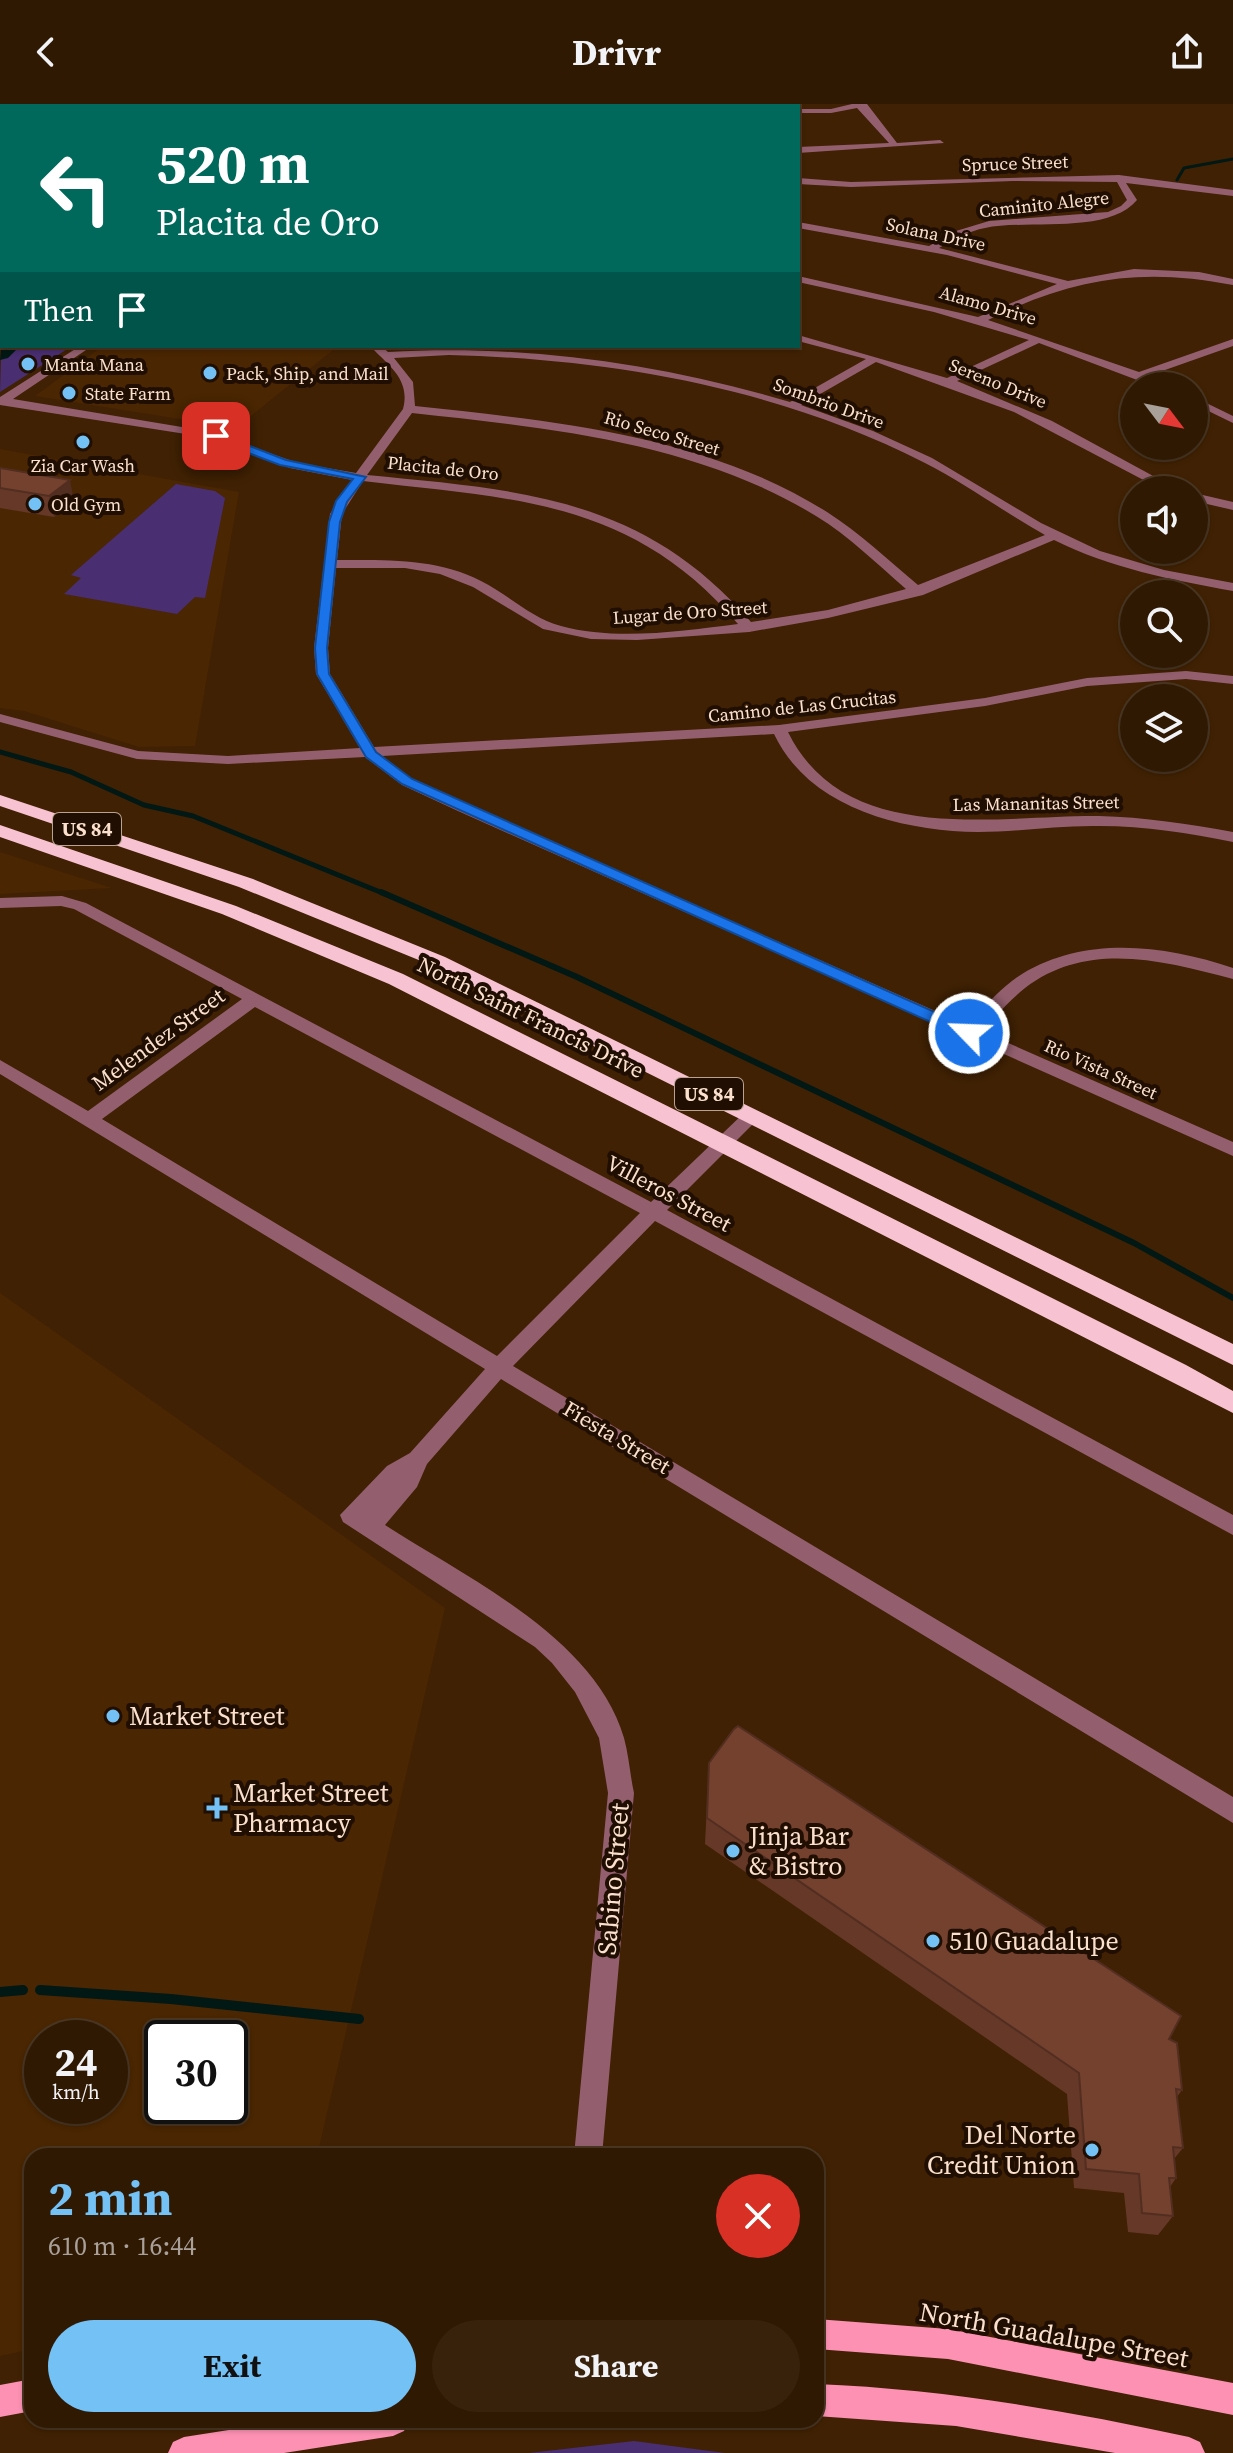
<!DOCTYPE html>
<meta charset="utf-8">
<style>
:root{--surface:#301902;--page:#38220c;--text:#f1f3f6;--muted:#a8a099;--line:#4b3824;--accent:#73c1f5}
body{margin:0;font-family:"Source Serif 4",serif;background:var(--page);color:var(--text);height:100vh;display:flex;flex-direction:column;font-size:30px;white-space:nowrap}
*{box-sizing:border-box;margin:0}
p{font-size:26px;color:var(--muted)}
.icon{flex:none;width:44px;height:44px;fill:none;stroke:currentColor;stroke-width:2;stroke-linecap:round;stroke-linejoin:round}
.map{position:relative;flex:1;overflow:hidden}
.side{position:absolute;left:24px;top:2044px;width:800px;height:280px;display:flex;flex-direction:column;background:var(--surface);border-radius:24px;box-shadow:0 2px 6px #0004,0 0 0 2px var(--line)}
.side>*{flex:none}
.banner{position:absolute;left:0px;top:0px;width:800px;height:244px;box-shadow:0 2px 6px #0004,0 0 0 2px var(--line);background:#00695c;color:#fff;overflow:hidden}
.needle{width:52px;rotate:122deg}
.controls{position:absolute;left:1120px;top:268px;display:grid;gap:16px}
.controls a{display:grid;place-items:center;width:88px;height:88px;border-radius:50%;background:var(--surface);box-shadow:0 2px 6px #0004,0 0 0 2px var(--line);font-size:40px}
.speed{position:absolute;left:24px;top:1916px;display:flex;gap:16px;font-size:40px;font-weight:700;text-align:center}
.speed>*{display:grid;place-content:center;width:104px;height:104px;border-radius:50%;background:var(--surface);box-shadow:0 2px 6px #0004,0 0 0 2px var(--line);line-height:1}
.speed small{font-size:20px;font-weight:400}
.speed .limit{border:4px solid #111;border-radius:12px;background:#fff;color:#111}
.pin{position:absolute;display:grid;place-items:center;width:68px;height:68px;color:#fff;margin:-34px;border-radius:16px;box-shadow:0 4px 12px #0006}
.me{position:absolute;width:88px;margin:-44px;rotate:294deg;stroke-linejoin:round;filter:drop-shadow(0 0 6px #0008)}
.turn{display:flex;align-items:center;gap:28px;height:168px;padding:0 24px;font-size:36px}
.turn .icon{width:104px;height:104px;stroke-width:2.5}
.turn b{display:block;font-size:56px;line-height:68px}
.then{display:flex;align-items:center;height:76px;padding:0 24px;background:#0003;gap:16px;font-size:30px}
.round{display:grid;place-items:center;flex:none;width:84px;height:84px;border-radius:42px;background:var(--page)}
.overview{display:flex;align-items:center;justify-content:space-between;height:136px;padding:0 24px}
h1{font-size:48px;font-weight:700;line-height:60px;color:var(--accent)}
.button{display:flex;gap:16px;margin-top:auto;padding:16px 24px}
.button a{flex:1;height:92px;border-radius:48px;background:var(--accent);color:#111;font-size:32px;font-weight:700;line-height:92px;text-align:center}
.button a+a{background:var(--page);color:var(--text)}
header{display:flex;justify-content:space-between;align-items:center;height:104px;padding:0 24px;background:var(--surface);font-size:36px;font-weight:700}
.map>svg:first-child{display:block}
.built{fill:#4a2602;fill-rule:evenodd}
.green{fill:#492e71}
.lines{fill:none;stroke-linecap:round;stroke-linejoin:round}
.stream-far3{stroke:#021814;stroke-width:3}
.stream-far2{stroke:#021814;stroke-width:5}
.stream-far1{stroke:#021814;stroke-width:6}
.stream{stroke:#021814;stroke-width:10}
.river{fill:#021814;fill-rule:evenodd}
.minor{fill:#935f6f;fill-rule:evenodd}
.major{fill:#fc91b4;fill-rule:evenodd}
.highway{fill:#f7c3d2;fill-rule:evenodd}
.wall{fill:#653828}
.shaded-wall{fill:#522e21}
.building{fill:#75412f;stroke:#522e21;stroke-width:2}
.route{fill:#1a73e8;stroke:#114b97;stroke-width:2}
.poi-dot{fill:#73c1f5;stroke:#1f0e01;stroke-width:3}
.labels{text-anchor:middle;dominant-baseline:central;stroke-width:8;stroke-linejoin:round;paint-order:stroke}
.far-street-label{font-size:18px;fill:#fbe1cd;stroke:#1f0e01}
.far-poi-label{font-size:18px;fill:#fbe1cd;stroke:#1f0e01;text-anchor:start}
.shield{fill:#1f0e01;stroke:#b9a290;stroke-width:2}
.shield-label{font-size:20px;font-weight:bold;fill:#fbe1cd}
.street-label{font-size:22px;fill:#fbe1cd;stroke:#1f0e01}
.near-poi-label{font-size:26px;fill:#fbe1cd;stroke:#1f0e01;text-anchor:start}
.near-street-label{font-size:26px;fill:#fbe1cd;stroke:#1f0e01}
</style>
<header><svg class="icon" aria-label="back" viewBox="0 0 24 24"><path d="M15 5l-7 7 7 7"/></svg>Drivr<svg class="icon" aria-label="share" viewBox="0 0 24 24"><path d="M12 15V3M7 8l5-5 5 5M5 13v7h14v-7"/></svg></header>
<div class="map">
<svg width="1233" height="2349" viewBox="0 0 1233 2349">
<rect width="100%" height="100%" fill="#402103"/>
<g class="built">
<path d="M103,242H338L236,324L35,292Z"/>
<path d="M0,345L239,388L195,642L139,643L24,607L0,604Z"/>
<path d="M0,748L112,784L0,790Z"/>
<path d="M0,1189L445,1504L317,2052H32V2245L0,2252ZM42,1934H110V2002H42ZM162,1934H230V2002H162Z"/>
</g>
<g class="green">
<path d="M2,218V242H72L0,288Z"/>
<path d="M176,380L215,387L225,394L205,494L195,493L177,510L64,490L81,474L71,471Z"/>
<path d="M634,2337L725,2349H529Z"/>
</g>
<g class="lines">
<path class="stream-far3" d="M1177,76L1184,64L1233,55"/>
<path class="stream-far2" d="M0,648L71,668L144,701L193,712L385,790"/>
<path class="stream-far1" d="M381,788L577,873L1134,1139L1233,1194"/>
<g class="stream">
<path d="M40,1886L171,1895L359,1915"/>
<path d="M0,1888L23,1886"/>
</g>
<g class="river">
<path d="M215,0H233L213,2Z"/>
<path d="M2,237V242H20L8,254L0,256Z"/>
</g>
<g class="minor">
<path d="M18,0H27L17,2Z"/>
<path d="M316,0H325L315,2Z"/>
<path d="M592,0H601L591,2Z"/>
<path d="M678,0H713L715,2H680Z"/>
<path d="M852,0H867L897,39L940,36L944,39L798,49V43L889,39L857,4L831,9H798V5H831Z"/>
<path d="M2,22V29L0,30V23Z"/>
<path d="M1119,71L1233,86V92L1126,79L1137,96C1108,131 1027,115 985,124C969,127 954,135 939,144L1068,177L1134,165L1199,168L1233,175V181C1141,163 1072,174 988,216L1139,268L1233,235V242L1148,272L1167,282H1153L1039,239L957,277L1052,317L1179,386H1163L1153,381L1014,308L876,258L801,301L873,327L932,354L1041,419L1100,447L1164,466L1233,479V487C1172,476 1110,464 1054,436L923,491L828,514L749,528L637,536L591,535L543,525L473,483L440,470L405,464H336L328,544L330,570L374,643L779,621L985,594L1087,574L1186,567L1233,572V580L1186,575L1087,582L985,602L788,628C845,744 996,711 1099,712C1144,713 1189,720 1233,728V738C1189,729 1145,722 1100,722C1059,721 1018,728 978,728C901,727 809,704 774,630L382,652L412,675L468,701L967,921C984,904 1001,883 1022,870C1086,831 1165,841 1233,864V875C1164,857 1088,836 1025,884C1009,897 995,913 981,927L1233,1038V1052L458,707L402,681L365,653L228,660L137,655L0,618V610L138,647L228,652L360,644L316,570L314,544L330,410L352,376L290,364L205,333L0,301V293L80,242H92L13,295L206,327L298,359L356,369L403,305C411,275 388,261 370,242H381L388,248C525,240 658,259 790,298L866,255L798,237V231L947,274L1029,236L934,208L798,178V172L978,213L1057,180L947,151L798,124V118L929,142L956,127L989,117L1108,108L1121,102L1127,96L1117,78L1013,77L851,83L798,80V74L851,78ZM449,251C611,255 779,284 925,359C966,380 1004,408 1045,431L918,481C888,456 860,429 827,408C705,331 555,317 415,302L413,278L394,254ZM412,309C550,324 695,338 816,412C849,432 877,460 906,485L828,506L751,518C643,393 521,386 367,371ZM363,377C513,395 632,395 738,520C683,527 616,537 561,522C531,514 509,491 481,477C437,454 386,456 337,456L342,410Z"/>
<path d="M1194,293L1233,312V319L1194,300Z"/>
<path d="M1194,389L1233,398V406L1194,397Z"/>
<path d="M62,792L86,799L651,1098L746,1007H758L761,1011L758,1015L667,1106L1233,1411V1431L655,1117L513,1262L1233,1693V1719L501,1275L427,1360L417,1383L385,1421C467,1474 595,1534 624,1634C629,1652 630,1671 634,1689L602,2052H574L608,1689L599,1634L575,1588L552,1559L535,1543L343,1418L340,1411L387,1362L410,1349L485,1265L0,970V956L88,1007L242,895L74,805L61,802L0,804V794ZM255,903L640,1109L497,1252L102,1015Z"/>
</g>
<g class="major">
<path d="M816,2215L948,2225L1233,2279V2311L948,2255L816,2245Z"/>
<path d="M32,2275V2307L0,2313V2281Z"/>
<path d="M816,2280C942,2285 1066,2306 1189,2333L1200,2338L1205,2349H1115L956,2322L816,2312Z"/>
<path d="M293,2316H409L404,2327L393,2332L284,2349H168L173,2338L184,2333Z"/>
</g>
<g class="highway">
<path d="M0,691L253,775L445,853L1233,1240V1261L431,861L239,783L0,702Z"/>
<path d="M0,721L236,802L403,870L1186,1261L1233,1287V1309L389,880L222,810L0,733Z"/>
</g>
</g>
<g class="wall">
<path d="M0,364L74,397L54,413L0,404Z"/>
<path d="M709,1659L1169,1935L1182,1986L1177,1993L1183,2044L1174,2055L1176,2074L1170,2083L1173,2112L1158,2131L1128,2128L1124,2089L1074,2084L1067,1990L705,1740Z"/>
</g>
<path class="shaded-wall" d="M70,376L74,397L54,413L49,392Z"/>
<g class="building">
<path d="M0,364L70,376L49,392L0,384Z"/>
<path d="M738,1622L1181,1912L1169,1935L1177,1939L1182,1986L1176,1985L1183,2044L1173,2043L1176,2074H1169L1173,2112L1142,2109L1139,2070L1086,2065L1079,1969L707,1714L709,1659L734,1625Z"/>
</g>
<path class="route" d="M216,329L286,356L366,373L347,398L340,418L327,544L329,570L376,648L412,675L975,926V933H964L402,680L366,653L317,570L315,544L329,418L336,397L353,375L280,361L212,335Z"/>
<g class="poi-dot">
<circle cx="28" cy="260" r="8"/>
<circle cx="210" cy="269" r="8"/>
<circle cx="69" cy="289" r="8"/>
<circle cx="83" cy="338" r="8"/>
<circle cx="35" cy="400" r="8"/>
<circle cx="113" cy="1612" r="8"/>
<path d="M213 1692h8v8h8v8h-8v8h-8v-8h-8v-8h8z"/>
<circle cx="733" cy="1747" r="8"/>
<circle cx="933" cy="1837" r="8"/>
<circle cx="1092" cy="2046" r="8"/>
</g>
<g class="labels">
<g class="far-street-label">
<text transform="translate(1015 59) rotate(-2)">Spruce Street</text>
<text transform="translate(1044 100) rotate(-6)">Caminito Alegre</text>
<text transform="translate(936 130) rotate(12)">Solana Drive</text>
<text transform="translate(988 201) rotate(16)">Alamo Drive</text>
<text transform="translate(998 279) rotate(22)">Sereno Drive</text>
<text transform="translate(829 299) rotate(20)">Sombrio Drive</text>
<text transform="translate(662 329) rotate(16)">Rio Seco Street</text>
<text transform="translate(443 364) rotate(6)">Placita de Oro</text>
<text transform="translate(690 508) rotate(-4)">Lugar de Oro Street</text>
<text transform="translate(802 602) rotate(-6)">Camino de Las Crucitas</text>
<text transform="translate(1036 699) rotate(-1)">Las Mananitas Street</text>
<text transform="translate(1101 965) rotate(24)">Rio Vista Street</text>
</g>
<g class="far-poi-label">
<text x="44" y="260">Manta Mana</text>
<text x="226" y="269">Pack, Ship, and Mail</text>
<text x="85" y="289">State Farm</text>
<text x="83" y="361" text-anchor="middle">Zia Car Wash</text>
<text x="51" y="400">Old Gym</text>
</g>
<g class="shield">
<rect x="53" y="709" width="68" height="32" rx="6"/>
<rect x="675" y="974" width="68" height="32" rx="6"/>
</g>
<g class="shield-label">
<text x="87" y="725">US 84</text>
<text x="709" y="990">US 84</text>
</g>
<g class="street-label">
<text transform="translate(531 913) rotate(26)">North Saint Francis Drive</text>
<text transform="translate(158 935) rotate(-36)">Melendez Street</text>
<text transform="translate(669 1089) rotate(28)">Villeros Street</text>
<text transform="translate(617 1333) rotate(31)">Fiesta Street</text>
</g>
<g class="near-poi-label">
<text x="129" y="1612">Market Street</text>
<text x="233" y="1689">Market Street<tspan x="233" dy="30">Pharmacy</tspan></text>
<text x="749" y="1732">Jinja Bar<tspan x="749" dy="30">&amp; Bistro</tspan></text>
<text x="949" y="1837">510 Guadalupe</text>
<text x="1076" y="2031" text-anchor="end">Del Norte<tspan x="1076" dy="30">Credit Union</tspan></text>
</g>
<g class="near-street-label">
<text transform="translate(613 1775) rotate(-85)">Sabino Street</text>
<text transform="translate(1054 2231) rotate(10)">North Guadalupe Street</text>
</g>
</g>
</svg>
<div class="controls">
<a><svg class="needle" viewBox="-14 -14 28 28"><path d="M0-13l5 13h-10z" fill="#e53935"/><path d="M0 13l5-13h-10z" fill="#a8a099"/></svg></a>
<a><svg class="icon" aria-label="sound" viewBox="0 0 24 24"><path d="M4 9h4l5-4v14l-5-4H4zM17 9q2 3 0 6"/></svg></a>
<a><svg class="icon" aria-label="search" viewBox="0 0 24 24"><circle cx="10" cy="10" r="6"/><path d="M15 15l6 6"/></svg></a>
<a><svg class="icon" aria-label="layers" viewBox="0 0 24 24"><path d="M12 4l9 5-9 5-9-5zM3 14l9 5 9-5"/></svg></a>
</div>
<div class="speed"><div>24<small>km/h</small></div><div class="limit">30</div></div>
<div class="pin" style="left:216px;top:332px;background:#d93025"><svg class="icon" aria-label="arrive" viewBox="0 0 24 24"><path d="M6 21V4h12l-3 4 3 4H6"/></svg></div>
<svg class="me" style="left:969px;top:929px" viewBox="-20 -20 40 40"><circle r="17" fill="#1a73e8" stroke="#fff" stroke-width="3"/><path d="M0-11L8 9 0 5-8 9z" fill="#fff"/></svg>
<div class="banner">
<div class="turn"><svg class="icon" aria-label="left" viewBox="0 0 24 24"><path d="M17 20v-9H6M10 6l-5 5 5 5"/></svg><div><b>520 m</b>Placita de Oro</div></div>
<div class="then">Then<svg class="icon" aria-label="arrive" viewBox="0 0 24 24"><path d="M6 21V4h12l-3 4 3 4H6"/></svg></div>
</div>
<section class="side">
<div class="overview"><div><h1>2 min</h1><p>610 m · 16:44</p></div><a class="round" style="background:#d93025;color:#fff"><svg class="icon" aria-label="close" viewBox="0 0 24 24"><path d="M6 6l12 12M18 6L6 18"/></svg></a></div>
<div class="button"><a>Exit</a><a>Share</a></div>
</section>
</div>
